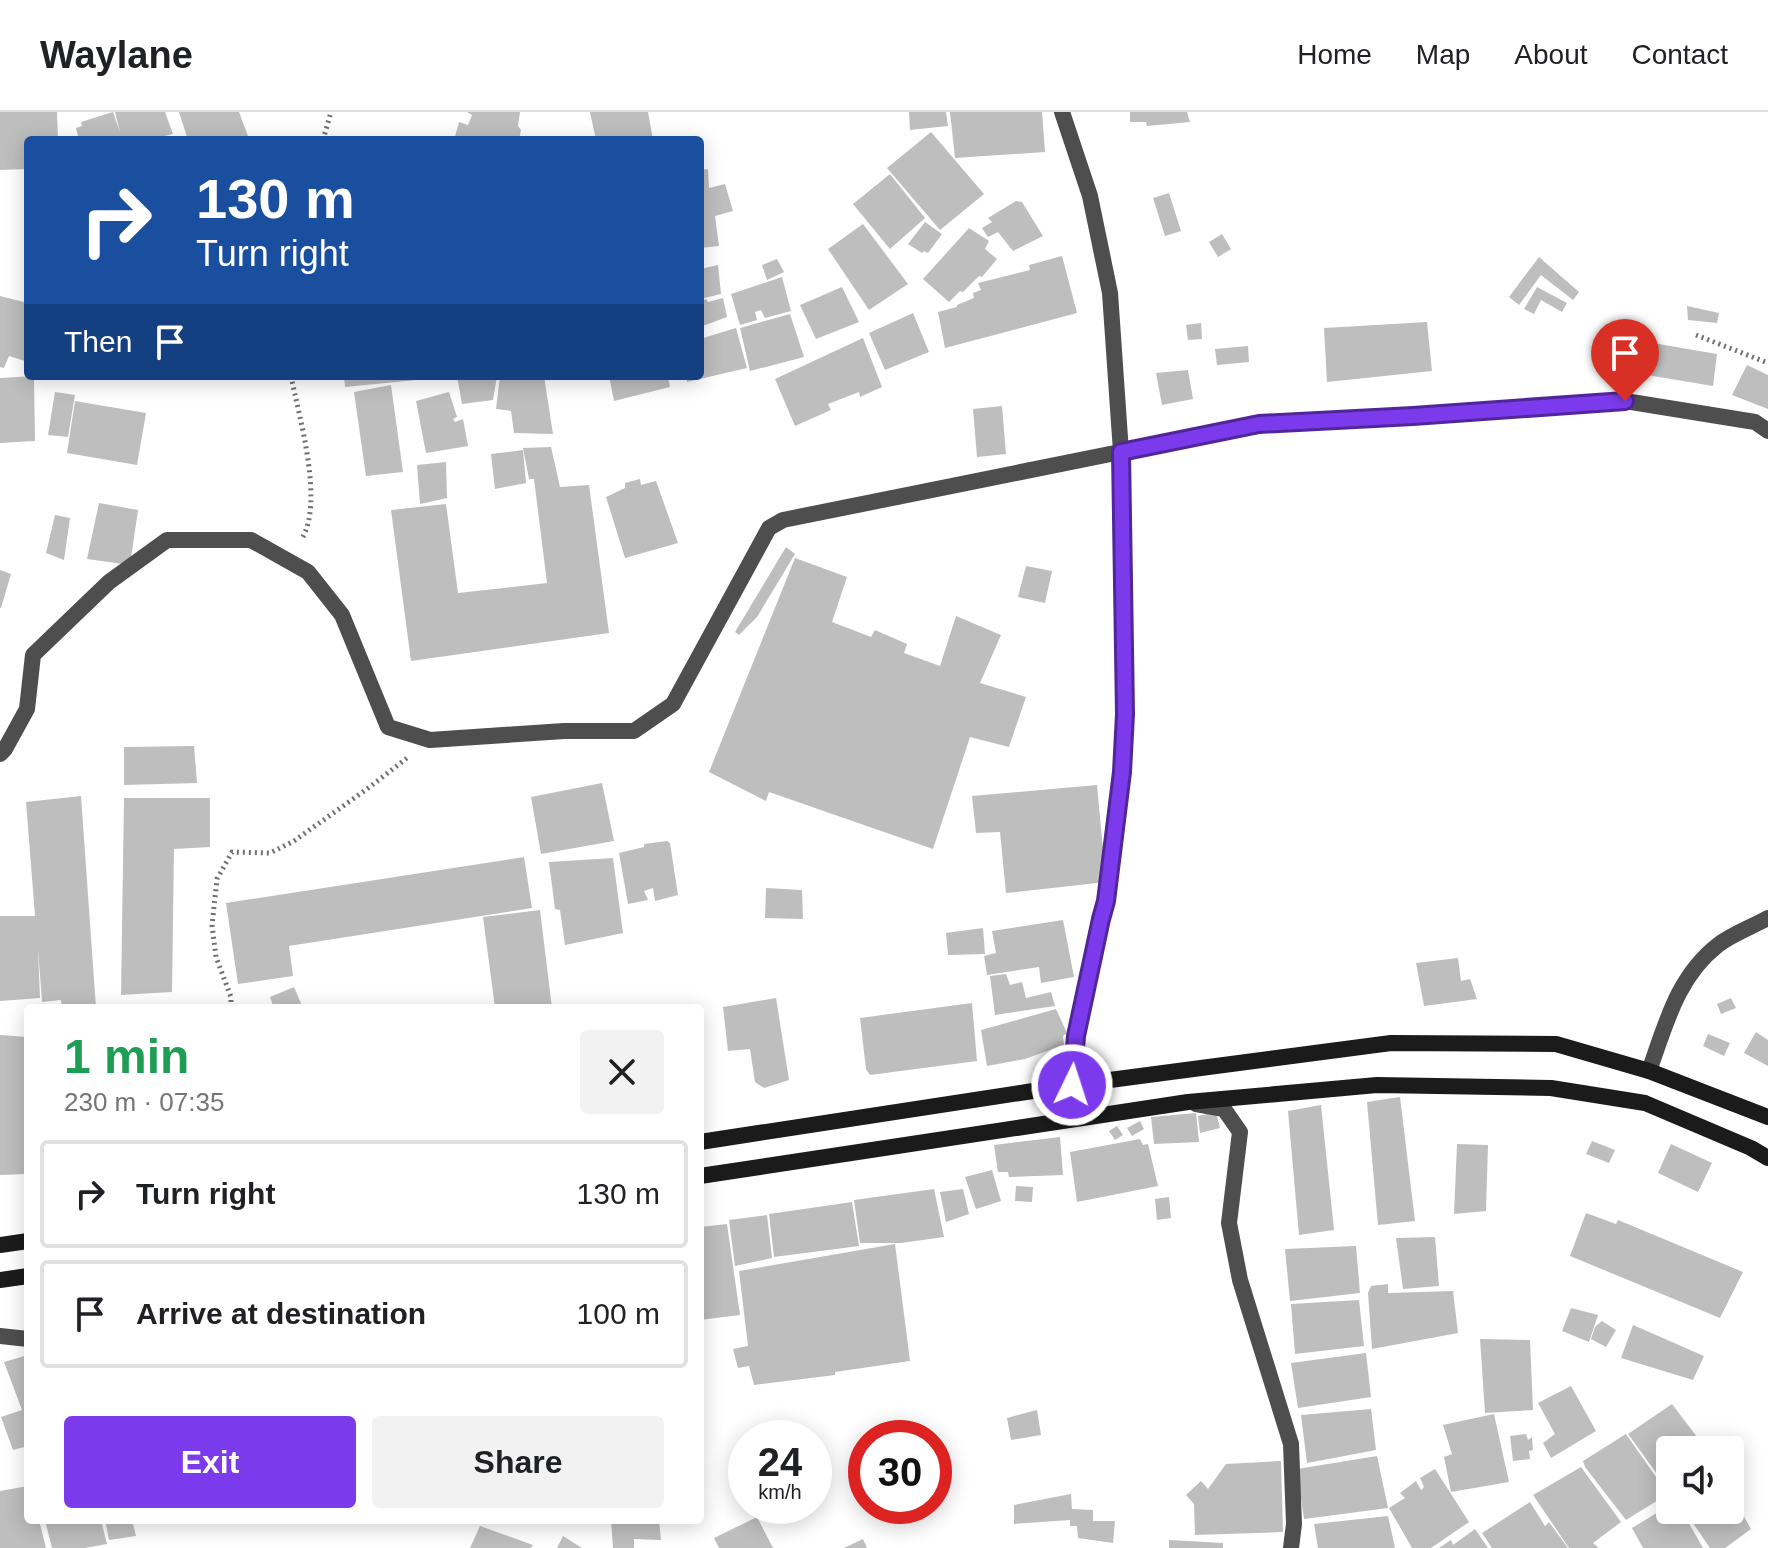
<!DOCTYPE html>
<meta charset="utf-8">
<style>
:root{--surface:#fff;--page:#f2f2f2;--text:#202124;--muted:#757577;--line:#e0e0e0;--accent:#7c3aed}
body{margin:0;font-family:Helvetica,sans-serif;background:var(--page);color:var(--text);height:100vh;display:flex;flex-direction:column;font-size:30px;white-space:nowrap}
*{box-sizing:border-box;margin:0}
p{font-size:26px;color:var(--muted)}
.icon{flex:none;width:44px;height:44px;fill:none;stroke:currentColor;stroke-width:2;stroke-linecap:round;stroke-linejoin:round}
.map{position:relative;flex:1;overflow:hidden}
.details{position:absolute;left:24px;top:892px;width:680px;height:520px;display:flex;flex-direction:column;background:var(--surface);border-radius:8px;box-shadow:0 4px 20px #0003}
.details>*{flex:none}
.banner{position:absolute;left:24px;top:24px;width:680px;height:244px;border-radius:8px;box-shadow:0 4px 20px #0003;background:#1a4fa0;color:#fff;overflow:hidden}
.tools{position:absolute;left:1656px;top:1324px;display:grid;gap:16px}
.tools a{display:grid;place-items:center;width:88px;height:88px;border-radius:8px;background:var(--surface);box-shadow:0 4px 20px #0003;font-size:40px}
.speed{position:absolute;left:728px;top:1308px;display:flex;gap:16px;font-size:40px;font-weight:700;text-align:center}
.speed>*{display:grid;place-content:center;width:104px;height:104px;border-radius:50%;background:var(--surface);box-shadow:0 4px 20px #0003;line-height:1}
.speed small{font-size:20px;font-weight:400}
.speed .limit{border:12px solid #d22;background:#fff;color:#111}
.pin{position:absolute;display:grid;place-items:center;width:68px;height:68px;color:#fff;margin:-82px -34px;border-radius:50% 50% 50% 0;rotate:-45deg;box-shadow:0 0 8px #0007}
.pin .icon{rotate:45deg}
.me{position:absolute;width:88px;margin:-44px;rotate:4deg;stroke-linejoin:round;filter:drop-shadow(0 0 6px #0008)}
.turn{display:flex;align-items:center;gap:28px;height:168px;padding:0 40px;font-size:36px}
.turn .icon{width:104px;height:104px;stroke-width:2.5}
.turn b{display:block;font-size:56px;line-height:68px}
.then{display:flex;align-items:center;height:76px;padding:0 40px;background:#0003;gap:16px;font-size:30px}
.round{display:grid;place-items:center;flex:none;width:84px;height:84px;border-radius:8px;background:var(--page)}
.head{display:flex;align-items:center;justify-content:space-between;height:136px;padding:0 40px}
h1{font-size:48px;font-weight:700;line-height:60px;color:#1e9e55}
.primary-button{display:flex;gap:16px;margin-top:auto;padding:16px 40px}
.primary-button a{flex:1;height:92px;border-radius:8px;background:var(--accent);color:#fff;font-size:32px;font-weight:700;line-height:92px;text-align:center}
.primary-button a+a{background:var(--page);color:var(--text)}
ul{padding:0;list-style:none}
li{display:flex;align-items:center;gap:24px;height:108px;margin:0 16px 12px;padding:0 24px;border:4px solid var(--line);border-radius:8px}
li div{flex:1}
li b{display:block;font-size:30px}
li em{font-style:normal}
header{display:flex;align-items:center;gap:48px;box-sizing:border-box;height:112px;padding:0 40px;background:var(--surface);border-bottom:2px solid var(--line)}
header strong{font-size:38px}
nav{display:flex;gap:44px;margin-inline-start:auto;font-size:28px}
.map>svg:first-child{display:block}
.building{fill:#bebebe}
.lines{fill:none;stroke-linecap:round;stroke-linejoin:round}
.path{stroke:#707070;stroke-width:5;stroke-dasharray:2 4;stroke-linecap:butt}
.minor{stroke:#4e4e4e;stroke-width:16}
.secondary{stroke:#1b1b1b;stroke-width:16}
.route-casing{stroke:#51269a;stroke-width:20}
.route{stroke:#7c3aed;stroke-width:14}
</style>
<header>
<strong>Waylane</strong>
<nav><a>Home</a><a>Map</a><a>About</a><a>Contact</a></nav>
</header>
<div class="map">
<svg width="1768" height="1436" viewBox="0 0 1768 1436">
<rect width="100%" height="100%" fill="#fff"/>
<g class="building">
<path d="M0,0H57L58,28H28V57L0,58Z"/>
<path d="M113,0L120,20L115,0H165L173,22L147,28H79L76,16L82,14L81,10Z"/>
<path d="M179,0H239L248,24L237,28H188Z"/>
<path d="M467,0H520L518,14L521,18L519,28H454L459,10L468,13L472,3Z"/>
<path d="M590,0H648L653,28H596Z"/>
<path d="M909,0H946L948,14L910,18Z"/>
<path d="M950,0H1042L1045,40L955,46Z"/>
<path d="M1130,0H1187L1190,10L1147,14L1146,10H1130Z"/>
<path d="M931,20L984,82L940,118L887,56Z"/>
<path d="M708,57L709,76L725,72L733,99L715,104L719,134L700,136V58Z"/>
<path d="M890,62L925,106L890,137L853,92Z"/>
<path d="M1169,81L1181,119L1165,124L1153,86Z"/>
<path d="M1016,89L1022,90L1043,124L1013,139L998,120L988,125L982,116L992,110L988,106Z"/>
<path d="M925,110L942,122L928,141L924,139L922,141L908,132Z"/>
<path d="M863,112L908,172L869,198L828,137Z"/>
<path d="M969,116L989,129L985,137L997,147L982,165L979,164L963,180L960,179L949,190L923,167Z"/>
<path d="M1222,122L1231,137L1218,145L1209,130Z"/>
<path d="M1062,144L1077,201L945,236L938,200L957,195V193L974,186L973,181L981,178L978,171L1030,158L1029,153Z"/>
<path d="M1539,145L1579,180L1573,188L1541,163L1519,193L1509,185Z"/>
<path d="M777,147L784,160L767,168L762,153Z"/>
<path d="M718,153L721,182L700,187V157Z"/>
<path d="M782,165L791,199L765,206L761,198L755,200L757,208L740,213L731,182Z"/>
<path d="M842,175L859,210L816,227L800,193Z"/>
<path d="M1537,175L1567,191L1562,200L1541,188L1534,202L1524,197Z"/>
<path d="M0,184L28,191V250L9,244L4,256L0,255Z"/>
<path d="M723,186L727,205L700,215V189L706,187L708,190Z"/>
<path d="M1687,194L1719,201L1717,211L1688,208Z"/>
<path d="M913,201L929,240L885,258L869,221Z"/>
<path d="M790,202L804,245L750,259L740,216Z"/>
<path d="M1427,210L1432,259L1327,270L1324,216Z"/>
<path d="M1201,211L1202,227L1188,228L1186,213Z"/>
<path d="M736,216L747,256L687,270L686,264H700V227Z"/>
<path d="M863,226L882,275L860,285L859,280L828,292L831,298L795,314L775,267Z"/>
<path d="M1641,229L1717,242L1713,274L1635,261Z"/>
<path d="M1248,234L1249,250L1217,253L1215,237Z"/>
<path d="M1747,253L1768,263V297L1732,283Z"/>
<path d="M1188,258L1193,287L1162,293L1156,261Z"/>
<path d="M34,264L35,329L0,331V266Z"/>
<path d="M344,264H437V266L345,275Z"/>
<path d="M457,264H497L493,288L462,292Z"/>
<path d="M500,264H544L553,322L514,321L511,299L496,297Z"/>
<path d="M609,264H668L670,275L614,289Z"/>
<path d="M391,273L403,360L366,364L354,280Z"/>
<path d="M55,280L75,283L68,325L48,323Z"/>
<path d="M449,280L457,305L453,307L455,310L463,307L468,334L426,341L416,289Z"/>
<path d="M75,289L146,301L137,353L67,341Z"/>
<path d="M1002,294L1006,342L977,345L973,297Z"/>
<path d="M551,335L560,375L589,373L609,521L411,549L391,398L446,392L458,481L547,471L534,367H529L523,336Z"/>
<path d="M523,338L526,371L495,377L491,342Z"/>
<path d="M446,350L447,386L420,392L417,353Z"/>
<path d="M640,367L641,373L656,369L678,431L625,446L606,385L625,376V371Z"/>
<path d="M99,391L138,398L130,453L87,447Z"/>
<path d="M55,403L70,406L64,448L46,441Z"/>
<path d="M786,435L795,442L757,505L739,523L735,520Z"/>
<path d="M795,446L847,465L832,510L871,525L875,518L907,532L904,541L940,554L956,504L1001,523L980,571L1026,585L1009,635L970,625L933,737L769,680L766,689L709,660Z"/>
<path d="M1026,454L1052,459L1045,491L1018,485Z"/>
<path d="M0,458L11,462L1,496H0Z"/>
<path d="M194,634L197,671L124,673V635Z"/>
<path d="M602,671L614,729L541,742L531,685Z"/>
<path d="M1097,673L1106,770L1006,781L1000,720L976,721L972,684Z"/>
<path d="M81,684L96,896H62L61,888L42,890L38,837L40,886L0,889V804H35L26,690Z"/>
<path d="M124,686H210V735L174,737L172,880L121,883Z"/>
<path d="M667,729L670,731L678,783L655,789L653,776L644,779L648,788L628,792L619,741L644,735V732Z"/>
<path d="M524,745L532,796L289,834L293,864L238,872L226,791Z"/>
<path d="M613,746L623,821L565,833L560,798L555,797L549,750Z"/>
<path d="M766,776L802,778L803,807L765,806Z"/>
<path d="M540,798L552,896H495L483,805Z"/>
<path d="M1063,808L1074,865L1041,871L1039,855L987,863L984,844L996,841L992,819Z"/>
<path d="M983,816L985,842L948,843L946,821Z"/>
<path d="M1458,846L1461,869L1470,867L1477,887L1424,894L1416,851Z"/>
<path d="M1006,862L1010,873L1022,870L1026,886L1051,880L1055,894L995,903L990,864Z"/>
<path d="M294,875L303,896H274L270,885Z"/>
<path d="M776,886L789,968L764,976L755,970L750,937L728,939L723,895Z"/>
<path d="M1731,886L1736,896L1721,902L1717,892Z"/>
<path d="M972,891L977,949L870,963L866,957L860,906Z"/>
<path d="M1056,897L1067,921L1063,924L1064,933L1025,947L987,954L981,918Z"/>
<path d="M1756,920L1768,928V954L1744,941Z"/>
<path d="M1708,922L1730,931L1724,944L1703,934Z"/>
<path d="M0,923L28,925V1062L0,1063Z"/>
<path d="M1400,985L1415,1109L1378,1113L1367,990Z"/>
<path d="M1321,993L1334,1118L1299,1123L1288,999Z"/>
<path d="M1216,1000L1220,1016L1200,1021L1198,1004Z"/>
<path d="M1196,1001L1199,1030L1154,1032L1151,1005Z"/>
<path d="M1140,1009L1144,1017L1132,1024L1127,1016Z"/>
<path d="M1117,1014L1123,1023L1115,1028L1109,1019Z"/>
<path d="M1060,1025L1063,1063L1009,1065L1008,1060H998L994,1033Z"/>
<path d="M1140,1027L1143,1033L1148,1032L1158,1074L1077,1090L1070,1040Z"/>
<path d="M1592,1029L1615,1038L1609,1051L1586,1042Z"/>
<path d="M1457,1032L1488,1033L1486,1099L1454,1102Z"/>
<path d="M1671,1032L1712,1051L1698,1080L1658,1061Z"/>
<path d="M992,1058L1001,1089L976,1097L965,1065Z"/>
<path d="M1016,1074L1033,1075L1032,1090L1015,1089Z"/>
<path d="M934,1077L944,1125L901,1131H860L854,1088Z"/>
<path d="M963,1077L969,1102L946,1110L940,1080Z"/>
<path d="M1169,1085L1171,1106L1157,1108L1155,1087Z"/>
<path d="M852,1090L859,1134L774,1145L769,1102Z"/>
<path d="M1586,1101L1616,1112L1618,1108L1743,1160L1720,1206L1570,1144Z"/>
<path d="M767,1103L772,1146L735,1154L729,1108Z"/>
<path d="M727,1112L740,1203L700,1208V1115Z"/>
<path d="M1435,1125L1439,1174L1403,1177L1396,1126Z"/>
<path d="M895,1132L910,1249L835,1260V1263L754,1273L749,1254L738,1256L733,1237L748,1234L739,1159Z"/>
<path d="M1356,1134L1360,1181L1290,1189L1285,1137Z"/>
<path d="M1388,1172V1181L1453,1179L1458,1221L1372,1237L1368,1181L1371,1174Z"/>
<path d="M1359,1188L1364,1234L1295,1242L1291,1192Z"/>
<path d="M1571,1196L1598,1203L1589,1230L1562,1219Z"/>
<path d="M1602,1209L1616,1218L1606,1235L1591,1227L1595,1215Z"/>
<path d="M1633,1213L1704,1244L1693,1268L1621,1246Z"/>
<path d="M1480,1227L1530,1228L1533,1298L1485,1301Z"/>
<path d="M1366,1241L1371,1285L1298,1296L1291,1251Z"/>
<path d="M28,1243V1334L13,1338L1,1305L22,1298L4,1250Z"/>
<path d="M1571,1274L1596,1319L1551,1346L1543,1331L1555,1322L1538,1291Z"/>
<path d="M1672,1292L1707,1338H1670V1380L1628,1322Z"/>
<path d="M1371,1297L1376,1338L1307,1351L1301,1303Z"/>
<path d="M1037,1298L1041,1323L1011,1328L1007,1306Z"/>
<path d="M1494,1302L1509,1370L1451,1380L1444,1345L1452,1342L1443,1313Z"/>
<path d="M1526,1322L1528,1328L1532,1325L1533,1338L1529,1339L1530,1347L1513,1349L1510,1324Z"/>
<path d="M1626,1322L1668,1382L1626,1408L1585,1355L1583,1349Z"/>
<path d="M1377,1344L1388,1396L1304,1407L1297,1357Z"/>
<path d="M1281,1349L1283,1420L1195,1423L1194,1392L1186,1383L1201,1369L1208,1377L1226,1352Z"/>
<path d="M1581,1355L1621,1410L1593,1431L1599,1436H1569L1533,1383Z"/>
<path d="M1435,1357L1469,1410L1431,1436H1412L1389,1396L1405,1386L1400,1381L1416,1369L1421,1378L1424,1375L1420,1366Z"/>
<path d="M28,1374V1408H39L46,1436H0V1379Z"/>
<path d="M1730,1380L1751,1417L1725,1436H1710L1684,1398H1730Z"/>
<path d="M1071,1382L1072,1397L1093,1398V1409H1115L1113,1431L1078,1426L1077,1414H1070V1408L1014,1412V1393Z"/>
<path d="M1530,1390L1545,1414L1549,1410L1568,1436H1492L1482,1421Z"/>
<path d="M1670,1393V1398H1673L1680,1412L1687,1408L1703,1436H1643L1632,1416Z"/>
<path d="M1388,1404L1395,1436H1318L1314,1412Z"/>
<path d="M757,1405L773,1436H719L714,1426Z"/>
<path d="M45,1408H101L107,1432L85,1436H52Z"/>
<path d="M105,1408H132L136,1424L109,1428Z"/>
<path d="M611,1408H659L661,1428L634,1427V1436H613Z"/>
<path d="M480,1414L533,1433L531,1436H470Z"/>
<path d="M1475,1417L1488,1436H1439L1451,1428L1453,1433Z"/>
<path d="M563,1424L582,1436H557Z"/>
<path d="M863,1427L867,1436H844Z"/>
<path d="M1169,1428L1223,1431V1436H1169Z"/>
</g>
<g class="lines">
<g class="path">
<path d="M323,28L331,0"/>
<path d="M1696,223L1768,251"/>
<path d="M291,264C299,305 325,392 301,428"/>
<path d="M231,896V885L216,845L212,813L217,767L232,740L270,741L294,729L367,677L407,646"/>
</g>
<g class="minor">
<path d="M1062,0L1090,84L1110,181L1121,340L1125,602L1122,660L1106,789L1101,807L1076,924L1072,973"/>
<path d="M0,642L5,637L27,597L33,543L109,470L167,428H251L308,460L342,503L388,615L430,628L564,619H634L673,592L769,416L783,408L1259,312L1413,304L1625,289L1755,310L1768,319"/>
<path d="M1649,959C1666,912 1677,865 1718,833C1732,822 1752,815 1768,806"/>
<path d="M1196,992L1224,997L1240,1020L1229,1111L1240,1168L1291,1332L1294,1412L1291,1436"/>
<path d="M0,1224L28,1227"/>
</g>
<g class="secondary">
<path d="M700,1030L1072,973L1391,931L1556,932L1649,959L1768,1005"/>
<path d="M700,1064L1188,990L1377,973L1551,976L1645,991L1751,1036L1768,1046"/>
<path d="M0,1133L28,1129"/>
<path d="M0,1168L28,1164"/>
</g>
</g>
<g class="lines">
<g class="route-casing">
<path id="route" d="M1072,973L1076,924L1101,807L1106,789L1122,660L1125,602L1121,340L1259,312L1413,304L1625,289"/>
</g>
<use href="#route" class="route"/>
</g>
</svg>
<div class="tools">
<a><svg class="icon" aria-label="sound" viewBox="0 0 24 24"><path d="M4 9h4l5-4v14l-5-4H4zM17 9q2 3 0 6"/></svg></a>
</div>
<div class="speed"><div>24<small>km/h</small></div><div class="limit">30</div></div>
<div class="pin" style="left:1625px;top:289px;background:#d93025"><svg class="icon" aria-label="arrive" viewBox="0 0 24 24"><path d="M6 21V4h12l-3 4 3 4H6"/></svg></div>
<svg class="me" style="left:1072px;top:973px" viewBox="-20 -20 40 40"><circle r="17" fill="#7c3aed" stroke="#fff" stroke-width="3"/><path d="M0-11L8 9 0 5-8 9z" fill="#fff"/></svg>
<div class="banner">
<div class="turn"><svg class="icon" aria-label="right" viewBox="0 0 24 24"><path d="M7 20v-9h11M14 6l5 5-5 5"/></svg><div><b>130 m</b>Turn right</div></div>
<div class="then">Then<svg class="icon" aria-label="arrive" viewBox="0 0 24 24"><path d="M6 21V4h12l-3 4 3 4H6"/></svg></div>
</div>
<section class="details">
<div class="head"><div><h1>1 min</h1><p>230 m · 07:35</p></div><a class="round"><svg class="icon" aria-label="close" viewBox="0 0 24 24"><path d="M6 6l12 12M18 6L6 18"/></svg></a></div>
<ul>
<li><svg class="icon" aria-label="right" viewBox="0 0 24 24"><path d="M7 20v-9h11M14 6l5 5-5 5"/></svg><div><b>Turn right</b></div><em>130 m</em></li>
<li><svg class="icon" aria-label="arrive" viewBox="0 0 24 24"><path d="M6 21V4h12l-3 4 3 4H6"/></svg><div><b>Arrive at destination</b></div><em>100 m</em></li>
</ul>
<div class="primary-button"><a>Exit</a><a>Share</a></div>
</section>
</div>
